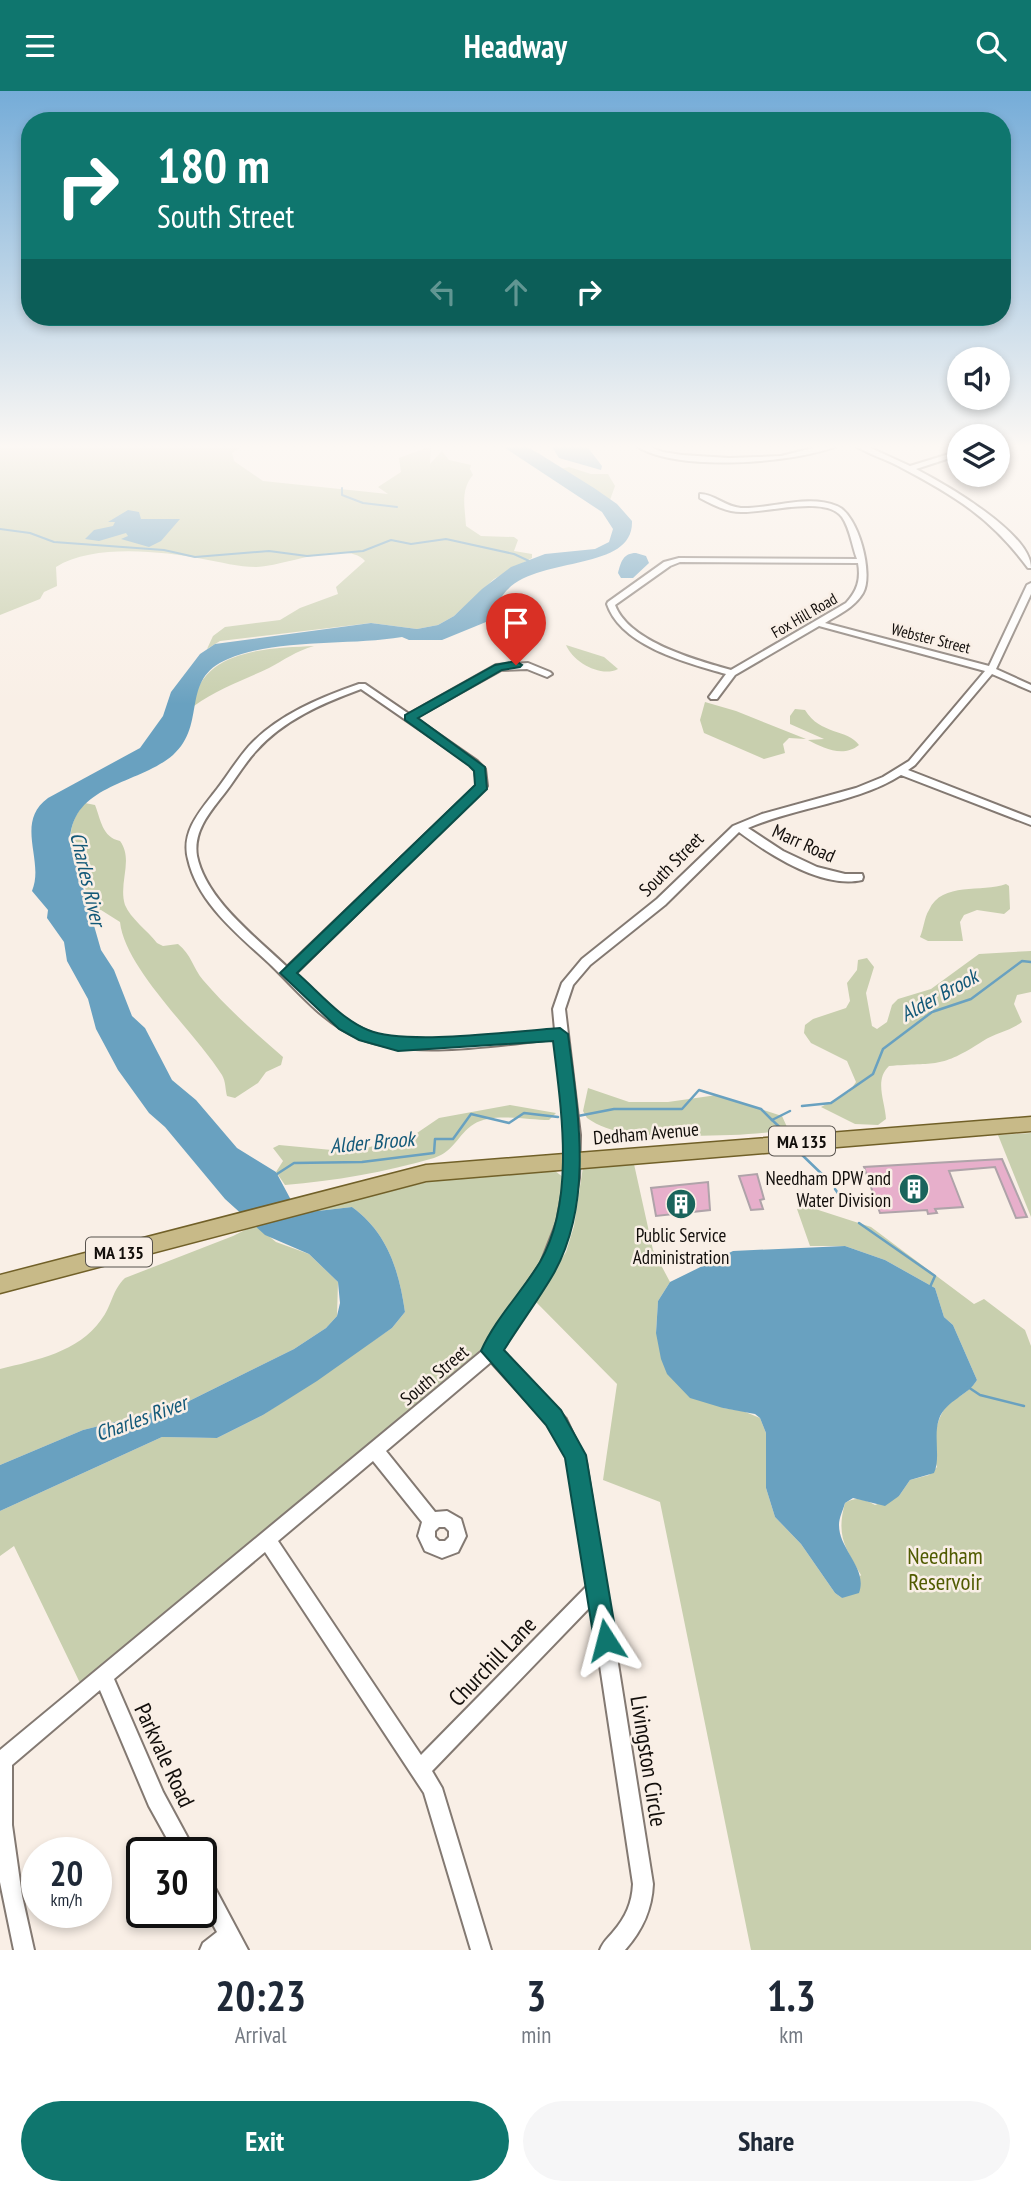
<!DOCTYPE html>
<style>
:root{--surface:#fff;--page:#f6f6f7;--text:#1f2937;--muted:#747a83;--accent:#0f766e}
body{margin:0;font-family:"PT Sans Narrow",sans-serif;background:var(--page);color:var(--text);height:100vh;display:flex;flex-direction:column;font-size:26px;white-space:nowrap}
*{box-sizing:border-box;margin:0}
p{font-size:23px;color:var(--muted)}
.icon{flex:none;width:38px;height:38px;fill:none;stroke:currentColor;stroke-width:2;stroke-linecap:round;stroke-linejoin:round}
.map{position:relative;height:1859px;overflow:hidden}
.drawer{display:flex;flex-direction:column;background:var(--surface);flex:1}
.drawer>*{flex:none}
.guide{position:absolute;left:21px;top:21px;width:990px;height:214px;border-radius:28px;box-shadow:0 4px 10px #0003;background:#0f766e;color:#fff;overflow:hidden}
.controls{position:absolute;left:947px;top:256px;display:grid;gap:14px}
.controls a{display:grid;place-items:center;width:63px;height:63px;border-radius:50%;background:var(--surface);box-shadow:0 4px 10px #0003;font-size:35px}
.speed{position:absolute;left:21px;top:1746px;display:flex;gap:14px;font-size:35px;font-weight:700;text-align:center}
.speed>*{display:grid;place-content:center;width:91px;height:91px;border-radius:50%;background:var(--surface);box-shadow:0 4px 10px #0003;line-height:1}
.speed small{font-size:18px;font-weight:400}
.speed .limit{border:4px solid #111;border-radius:10px;background:#fff;color:#111}
.pin{position:absolute;display:grid;place-items:center;width:60px;height:60px;color:#fff;margin:-72px -30px;border-radius:50% 50% 50% 0;rotate:-45deg;box-shadow:0 0 7px #0007}
.pin .icon{rotate:45deg}
.me{position:absolute;width:77px;margin:-38px;rotate:351deg;stroke-linejoin:round;filter:drop-shadow(0 0 5px #0008)}
.turn{display:flex;align-items:center;gap:24px;height:147px;padding:0 21px;font-size:32px}
.turn .icon{width:91px;height:91px;stroke-width:2.5}
.turn b{display:block;font-size:49px;line-height:60px}
.lanes{display:flex;align-items:center;height:66px;padding:0 21px;background:#0003;justify-content:center;gap:35px;direction:ltr}
.lanes .off{opacity:.35}
.eta{display:flex;justify-content:space-evenly;align-items:center;height:119px;text-align:center}
.eta b{font-size:42px;font-weight:700;line-height:49px}
.primary-button{display:flex;gap:14px;margin-top:auto;padding:14px 21px}
.primary-button a{flex:1;height:80px;border-radius:42px;background:var(--accent);color:#fff;font-size:28px;font-weight:700;line-height:80px;text-align:center}
.primary-button a+a{background:var(--page);color:var(--text)}
header{display:flex;justify-content:space-between;align-items:center;height:91px;padding:0 21px;background:var(--accent);color:#fff;font-size:32px;font-weight:700}
.map>svg:first-child{display:block}
.green{fill:#c8cfae}
.water{fill:#69a1c0}
.lines{fill:none;stroke-linecap:round;stroke-linejoin:round}
.stream-far1{stroke:#69a1c0;stroke-width:2}
.stream{stroke:#69a1c0;stroke-width:2.5}
.building{fill:#e7afcb;stroke:#afa3a9;stroke-width:2}
.minor-casing{stroke:#837972;stroke-width:4}
.major-casing{stroke:#716028;stroke-width:3}
.minor{fill:#fff;fill-rule:evenodd}
.major{fill:#c8ba88;fill-rule:evenodd}
.route{fill:#0f766e;stroke:#0a4d48;stroke-width:2}
.labels{text-anchor:middle;dominant-baseline:central;stroke-width:5;stroke-linejoin:round;paint-order:stroke}
.far-street-label{font-size:16px;fill:#120e0b;stroke:#f9efe6}
.shield{fill:#f9efe6;stroke:#57524d;stroke-width:2}
.shield-label{font-size:18px;font-weight:bold;fill:#120e0b}
.street-label{font-size:19px;fill:#120e0b;stroke:#f9efe6}
.poi-label{font-size:19px;fill:#120e0b;stroke:#f9efe6;text-anchor:end}
.water-label{font-size:21px;font-style:italic;fill:#125878;stroke:#f9efe6}
.near-park-label{font-size:23px;fill:#505b00;stroke:#f9efe6}
.near-street-label{font-size:23px;fill:#120e0b;stroke:#f9efe6}
</style>
<header><svg class="icon" aria-label="menu" viewBox="0 0 24 24"><path d="M4 6h16M4 12h16M4 18h16"/></svg>Headway<svg class="icon" aria-label="search" viewBox="0 0 24 24"><circle cx="10" cy="10" r="6"/><path d="M15 15l6 6"/></svg></header>
<div class="map">
<svg width="1031" height="1859" viewBox="0 0 1031 1859">
<rect width="100%" height="100%" fill="#f9efe6"/>
<g class="green">
<path d="M0,353H247L232,362L234,370L263,390L388,403L378,396L401,381L399,367L431,355L430,373L442,360L449,369L471,374L470,378L473,384C460,399 465,417 466,435L481,445L514,446L518,449L514,460L532,463V467L494,488L454,525L438,534L417,538L371,532L220,550L207,558L213,545L225,536L280,529L300,517L338,503L336,496L365,470C346,448 283,476 256,476C239,476 220,471 203,468C160,460 93,453 56,476L57,495L44,501L40,508L0,524Z"/>
<path d="M569,376L591,383H608L615,395L610,409L560,378Z"/>
<path d="M566,554L604,566L618,578C601,587 573,571 566,554Z"/>
<path d="M314,555C296,560 284,569 269,577C244,589 217,598 194,615C199,558 270,557 314,555Z"/>
<path d="M705,611L736,620L806,648L789,647L783,653L785,662L764,668L704,642L700,629Z"/>
<path d="M795,618L805,619C820,644 848,638 859,654C843,667 823,657 808,649L824,648L790,633V625Z"/>
<path d="M85,712L95,714C101,729 102,746 120,750C134,769 118,792 125,814C130,827 148,840 157,852L163,855L178,853C191,863 193,877 203,889C227,917 255,942 283,966L281,974L266,981L258,992L235,1007L227,1005C225,998 226,991 222,984C195,941 125,878 120,831L101,819L89,823L85,807L86,800C76,766 58,743 85,712Z"/>
<path d="M1006,793L1009,795L1010,818L1004,823L977,819L964,824L960,831L963,850H928L920,846C924,837 924,827 929,819C942,790 982,802 1006,793Z"/>
<path d="M1031,860V901L1017,904L1014,913L1022,931C1010,940 995,942 983,950C940,978 936,971 889,975C874,989 885,1010 886,1028L878,1034L855,1033L821,1016L849,1001L856,991L847,970L811,952L804,942L805,934L813,928L846,917L850,910L847,892L857,879L858,869L867,867L874,876L866,902L872,935L877,938L887,931L892,914L898,908L931,898L979,863Z"/>
<path d="M588,997L629,1011H668L717,1004L782,1025L787,1036C777,1047 648,1046 627,1042C613,1040 598,1035 587,1027L583,1020Z"/>
<path d="M510,1014L556,1022L549,1029C528,1029 492,1021 474,1033C457,1044 455,1060 434,1067C386,1081 334,1090 285,1094L276,1081L283,1070L273,1057L279,1054L353,1061L417,1042L439,1027Z"/>
<path d="M1031,1042V1126L998,1044Z"/>
<path d="M634,1073L653,1159L670,1191L658,1210L656,1241L723,1317L743,1320L760,1327L766,1342V1397L775,1426L801,1453L835,1502L842,1507L861,1484C845,1456 836,1445 845,1412C856,1405 864,1408 875,1414L899,1405L910,1389L929,1384L937,1376C932,1359 934,1329 947,1315C956,1306 970,1301 977,1289L953,1234L944,1226L935,1197L885,1169L845,1155H810L797,1118L806,1115L871,1136L974,1213L984,1208L1025,1239L1031,1255V1859H751L660,1411L603,1389L617,1293L535,1210L566,1161L574,1135L583,1076Z"/>
<path d="M555,1080L563,1086C564,1096 561,1107 559,1118C547,1175 520,1214 482,1258L80,1592L14,1455L0,1465V1420L162,1346L217,1347L263,1324L392,1237L405,1221C399,1180 388,1142 352,1116L309,1121L431,1090Z"/>
<path d="M255,1134L276,1151L309,1163L338,1191L337,1225L326,1237L294,1258L179,1315L83,1339L0,1374V1278C37,1269 78,1261 101,1229C112,1215 112,1199 125,1187L233,1145Z"/>
</g>
<g class="water">
<path d="M499,353H522L538,362L594,397L617,413L632,430C634,492 496,454 495,530L503,533L486,531L442,549H409L402,546C348,555 278,547 228,568C179,588 208,633 173,664C138,694 71,693 70,751L101,859L114,879L132,925L145,937L172,989L196,1009L237,1057L276,1081L291,1109L309,1121L352,1116C388,1142 399,1180 405,1221L392,1237L317,1290L263,1324L217,1347L162,1346L0,1420V1374L83,1339L179,1315L294,1258L326,1237L337,1225L340,1212L338,1191L309,1163L265,1144L225,1108L165,1036L149,1022L118,979L96,938L88,908L67,870L64,851L47,827L48,819L32,800C45,769 14,732 48,707L140,657L163,625L171,601L200,563L215,553L371,532L417,538L438,534L454,525L482,498L511,476L545,463L595,458L609,451L613,438L602,421Z"/>
<path d="M550,353H585L602,375L601,379L559,367Z"/>
<path d="M128,419L139,421L141,428H180L161,450L149,456L121,448L128,445L126,442L99,450L85,448L94,439L113,435L115,431H108Z"/>
<path d="M636,462L646,465L649,472L633,487H621L618,482C621,471 623,462 636,462Z"/>
<path d="M845,1155L885,1169L935,1197L944,1226L953,1234L977,1289C968,1305 946,1309 939,1328C933,1345 941,1367 934,1382L910,1389L899,1405L885,1415L853,1407L845,1412C843,1419 839,1427 839,1434C839,1459 868,1477 859,1502L842,1507L835,1502L801,1453L775,1426L766,1397V1342L760,1327L755,1323L723,1317L690,1307L667,1283L661,1268L656,1242L658,1210L670,1191L733,1160Z"/>
</g>
<g class="lines">
<g class="stream-far1">
<path d="M342,397V404L363,412L397,416"/>
<path d="M0,438L30,442L54,451L164,459L195,466L269,460L307,465L363,460L391,449L411,453L446,448L514,463L529,470"/>
</g>
<g class="stream">
<path d="M802,1015L831,1012L873,983L883,958L932,921L971,908L1022,870L1031,871"/>
<path d="M578,1025L614,1018H682L699,999L761,1018L772,1029L790,1020"/>
<path d="M772,1029L786,1042"/>
<path d="M799,1061L827,1088"/>
<path d="M277,1083L294,1072L362,1071L434,1062L435,1048H453L471,1023L509,1032L524,1022L558,1026"/>
<path d="M835,1098L847,1115"/>
<path d="M859,1132L935,1185L930,1196"/>
<path d="M968,1296L980,1304L1024,1315"/>
</g>
</g>
<g class="building">
<path d="M1002,1068L1027,1126L1016,1127L995,1076L949,1080L963,1116L935,1118L937,1122L928,1123L927,1119L880,1122L864,1076Z"/>
<path d="M757,1083L764,1108L760,1109L763,1118L751,1119L739,1085Z"/>
<path d="M708,1091L710,1119L656,1125L651,1097Z"/>
</g>
<g class="lines">
<g class="minor-casing">
<g id="minor">
<path d="M634,353H642L663,361L682,364L729,367L781,365L829,353H842C801,372 671,383 634,353Z"/>
<path d="M853,353H862L910,375L959,360V364L916,378C945,393 1031,442 1031,477H1028C991,427 955,405 902,377C886,368 867,363 853,353Z"/>
<path d="M700,403C714,403 726,416 741,417C772,418 807,403 837,415C858,423 874,483 863,502C854,517 839,523 825,532L989,575L1027,494L1031,492V503L996,578L1031,594V600L992,583L915,674L908,679L1031,727V734L901,684C857,712 796,716 748,737L783,760L817,776L845,783H862L863,786L862,789C822,798 770,764 739,741L665,814L590,874L573,894L565,918L580,1044L579,1087L571,1131L552,1181L500,1259L566,1328L586,1371L653,1793C652,1819 642,1840 625,1859H600C603,1851 608,1847 613,1841C626,1826 632,1812 633,1793L591,1515L432,1680L442,1697L491,1859H471L424,1702L265,1461L114,1588L163,1701L196,1762H175L149,1715L100,1599L12,1674V1734L22,1805L34,1859H14L0,1791V1659L482,1260L541,1172L557,1131L565,1087L566,1044L556,948C501,953 413,969 361,948C325,934 299,901 272,875C240,845 198,813 188,768C181,742 199,721 214,702C226,687 236,670 249,655C278,624 319,607 359,593H365L409,623L496,574L528,572L550,581L552,583L547,586L527,578L501,579L415,627L477,670L485,678L487,695L295,883C316,904 338,928 367,940C411,959 506,943 555,939L553,918L562,892L582,868L657,808L733,735L762,723L856,697L883,686L909,670L985,580L819,535L735,584L717,608H711L709,606L726,583C687,572 621,555 607,513L608,511L664,471L679,467L857,468C852,455 850,437 842,426C826,404 766,422 741,421C727,421 713,414 700,407ZM680,471L858,472C861,489 857,500 846,512L731,579C696,569 629,551 615,514L670,475ZM361,598L471,674L475,679L477,694L287,876C256,846 206,809 197,765C193,740 210,721 224,703C235,689 244,673 256,660C283,629 323,612 361,598ZM491,1271L554,1340L570,1372L588,1494L421,1664L278,1450L373,1370L422,1431L418,1445L425,1460L442,1467L458,1461L466,1445L461,1428L447,1420L435,1421L386,1360ZM439,1436H445L449,1440V1446L445,1450H439L435,1446V1440Z"/>
<path d="M201,1781L208,1784L248,1859H200L203,1852L217,1841L201,1812Z"/>
</g>
</g>
<g class="major-casing">
<path id="major" d="M1031,1026V1040L426,1090L0,1202V1184L426,1074Z"/>
</g>
<use href="#minor" class="minor"/>
<use href="#major" class="major"/>
</g>
<linearGradient id="sky" x2="0" y2="1"><stop stop-color="#75acd8"/><stop offset="0.58" stop-color="#fcf8f4"/><stop offset="1" stop-color="#fcf8f4" stop-opacity="0"/></linearGradient>
<rect width="1031" height="613" fill="url(#sky)"/>
<path class="route" d="M516,570L522,574L520,576L502,579L418,627L485,676L487,698L297,882C319,901 341,928 368,939C407,955 514,940 560,937L568,943C578,1022 594,1109 554,1182C539,1208 520,1233 504,1259L561,1319L586,1364L617,1549L614,1558L606,1561L597,1558L594,1549L565,1367L546,1334L481,1260C495,1228 522,1201 540,1171C576,1109 561,1017 553,950L398,960L359,949L339,938L280,882L475,694L474,680L469,675L405,629V624L495,574Z"/>
<defs>
<g id="building-disc" transform="scale(1.575)"><circle r="9.5" fill="#1a645c" stroke="#f9efe6"/><path d="M-4-6H4V6H1V3H-1V6H-4ZM-2.5-4.3h1.7v1.8h-1.7ZM.8-4.3h1.7v1.8H.8ZM-2.5-1h1.7V.8h-1.7ZM.8-1h1.7V.8H.8Z" fill="#fff"/></g>
</defs>
<g fill-rule="evenodd">
<use href="#building-disc" x="914" y="1098"/>
<use href="#building-disc" x="681" y="1113"/>
</g>
<g class="labels">
<g class="far-street-label">
<text transform="translate(804 524) rotate(-30)">Fox Hill Road</text>
<text transform="translate(931 547) rotate(14)">Webster Street</text>
</g>
<g class="shield">
<rect x="769" y="1035.5" width="66" height="29" rx="5"/>
<rect x="86" y="1146.5" width="66" height="29" rx="5"/>
</g>
<g class="shield-label">
<text x="802" y="1050">MA 135</text>
<text x="119" y="1161">MA 135</text>
</g>
<g class="street-label">
<text transform="translate(804 752) rotate(24)">Marr Road</text>
<text transform="translate(671 773) rotate(-45)">South Street</text>
<text transform="translate(646 1042) rotate(-5)">Dedham Avenue</text>
<text transform="translate(434 1284) rotate(-40)">South Street</text>
</g>
<g class="poi-label">
<text x="891" y="1087">Needham DPW and<tspan x="891" dy="22">Water Division</tspan></text>
<text x="681" y="1144" text-anchor="middle">Public Service<tspan x="681" dy="22">Administration</tspan></text>
</g>
<g class="water-label">
<text transform="translate(88 788) rotate(77)">Charles River</text>
<text transform="translate(939 904) rotate(-29)">Alder Brook</text>
<text transform="translate(372 1051) rotate(-5)">Alder Brook</text>
<text transform="translate(141 1327) rotate(-20)">Charles River</text>
</g>
<g class="near-park-label">
<text x="945" y="1464">Needham<tspan x="945" dy="26">Reservoir</tspan></text>
</g>
<g class="near-street-label">
<text transform="translate(492 1570) rotate(-46)">Churchill Lane</text>
<text transform="translate(165 1664) rotate(65)">Parkvale Road</text>
<text transform="translate(649 1670) rotate(81)">Livingston Circle</text>
</g>
</g>
</svg>
<div class="controls">
<a><svg class="icon" aria-label="sound" viewBox="0 0 24 24"><path d="M4 9h4l5-4v14l-5-4H4zM17 9q2 3 0 6"/></svg></a>
<a><svg class="icon" aria-label="layers" viewBox="0 0 24 24"><path d="M12 4l9 5-9 5-9-5zM3 14l9 5 9-5"/></svg></a>
</div>
<div class="speed"><div>20<small>km/h</small></div><div class="limit">30</div></div>
<div class="pin" style="left:516px;top:574px;background:#d93025"><svg class="icon" aria-label="arrive" viewBox="0 0 24 24"><path d="M6 21V4h12l-3 4 3 4H6"/></svg></div>
<svg class="me" style="left:606px;top:1549px" viewBox="-20 -20 40 40"><path d="M0-17L14 15 0 8-14 15z" fill="#0f766e" stroke="#fff" stroke-width="4"/></svg>
<div class="guide">
<div class="turn"><svg class="icon" aria-label="right" viewBox="0 0 24 24"><path d="M7 20v-9h11M14 6l5 5-5 5"/></svg><div><b>180 m</b>South Street</div></div>
<div class="lanes"><svg class="icon off" aria-label="left" viewBox="0 0 24 24"><path d="M17 20v-9H6M10 6l-5 5 5 5"/></svg><svg class="icon off" aria-label="ahead" viewBox="0 0 24 24"><path d="M12 20V5M6 11l6-6 6 6"/></svg><svg class="icon" aria-label="right" viewBox="0 0 24 24"><path d="M7 20v-9h11M14 6l5 5-5 5"/></svg></div>
</div>
</div>
<section class="drawer">
<div class="eta">
<div><b>20:23</b><p>Arrival</p></div>
<div><b>3</b><p>min</p></div>
<div><b>1.3</b><p>km</p></div>
</div>
<div class="primary-button"><a>Exit</a><a>Share</a></div>
</section>
